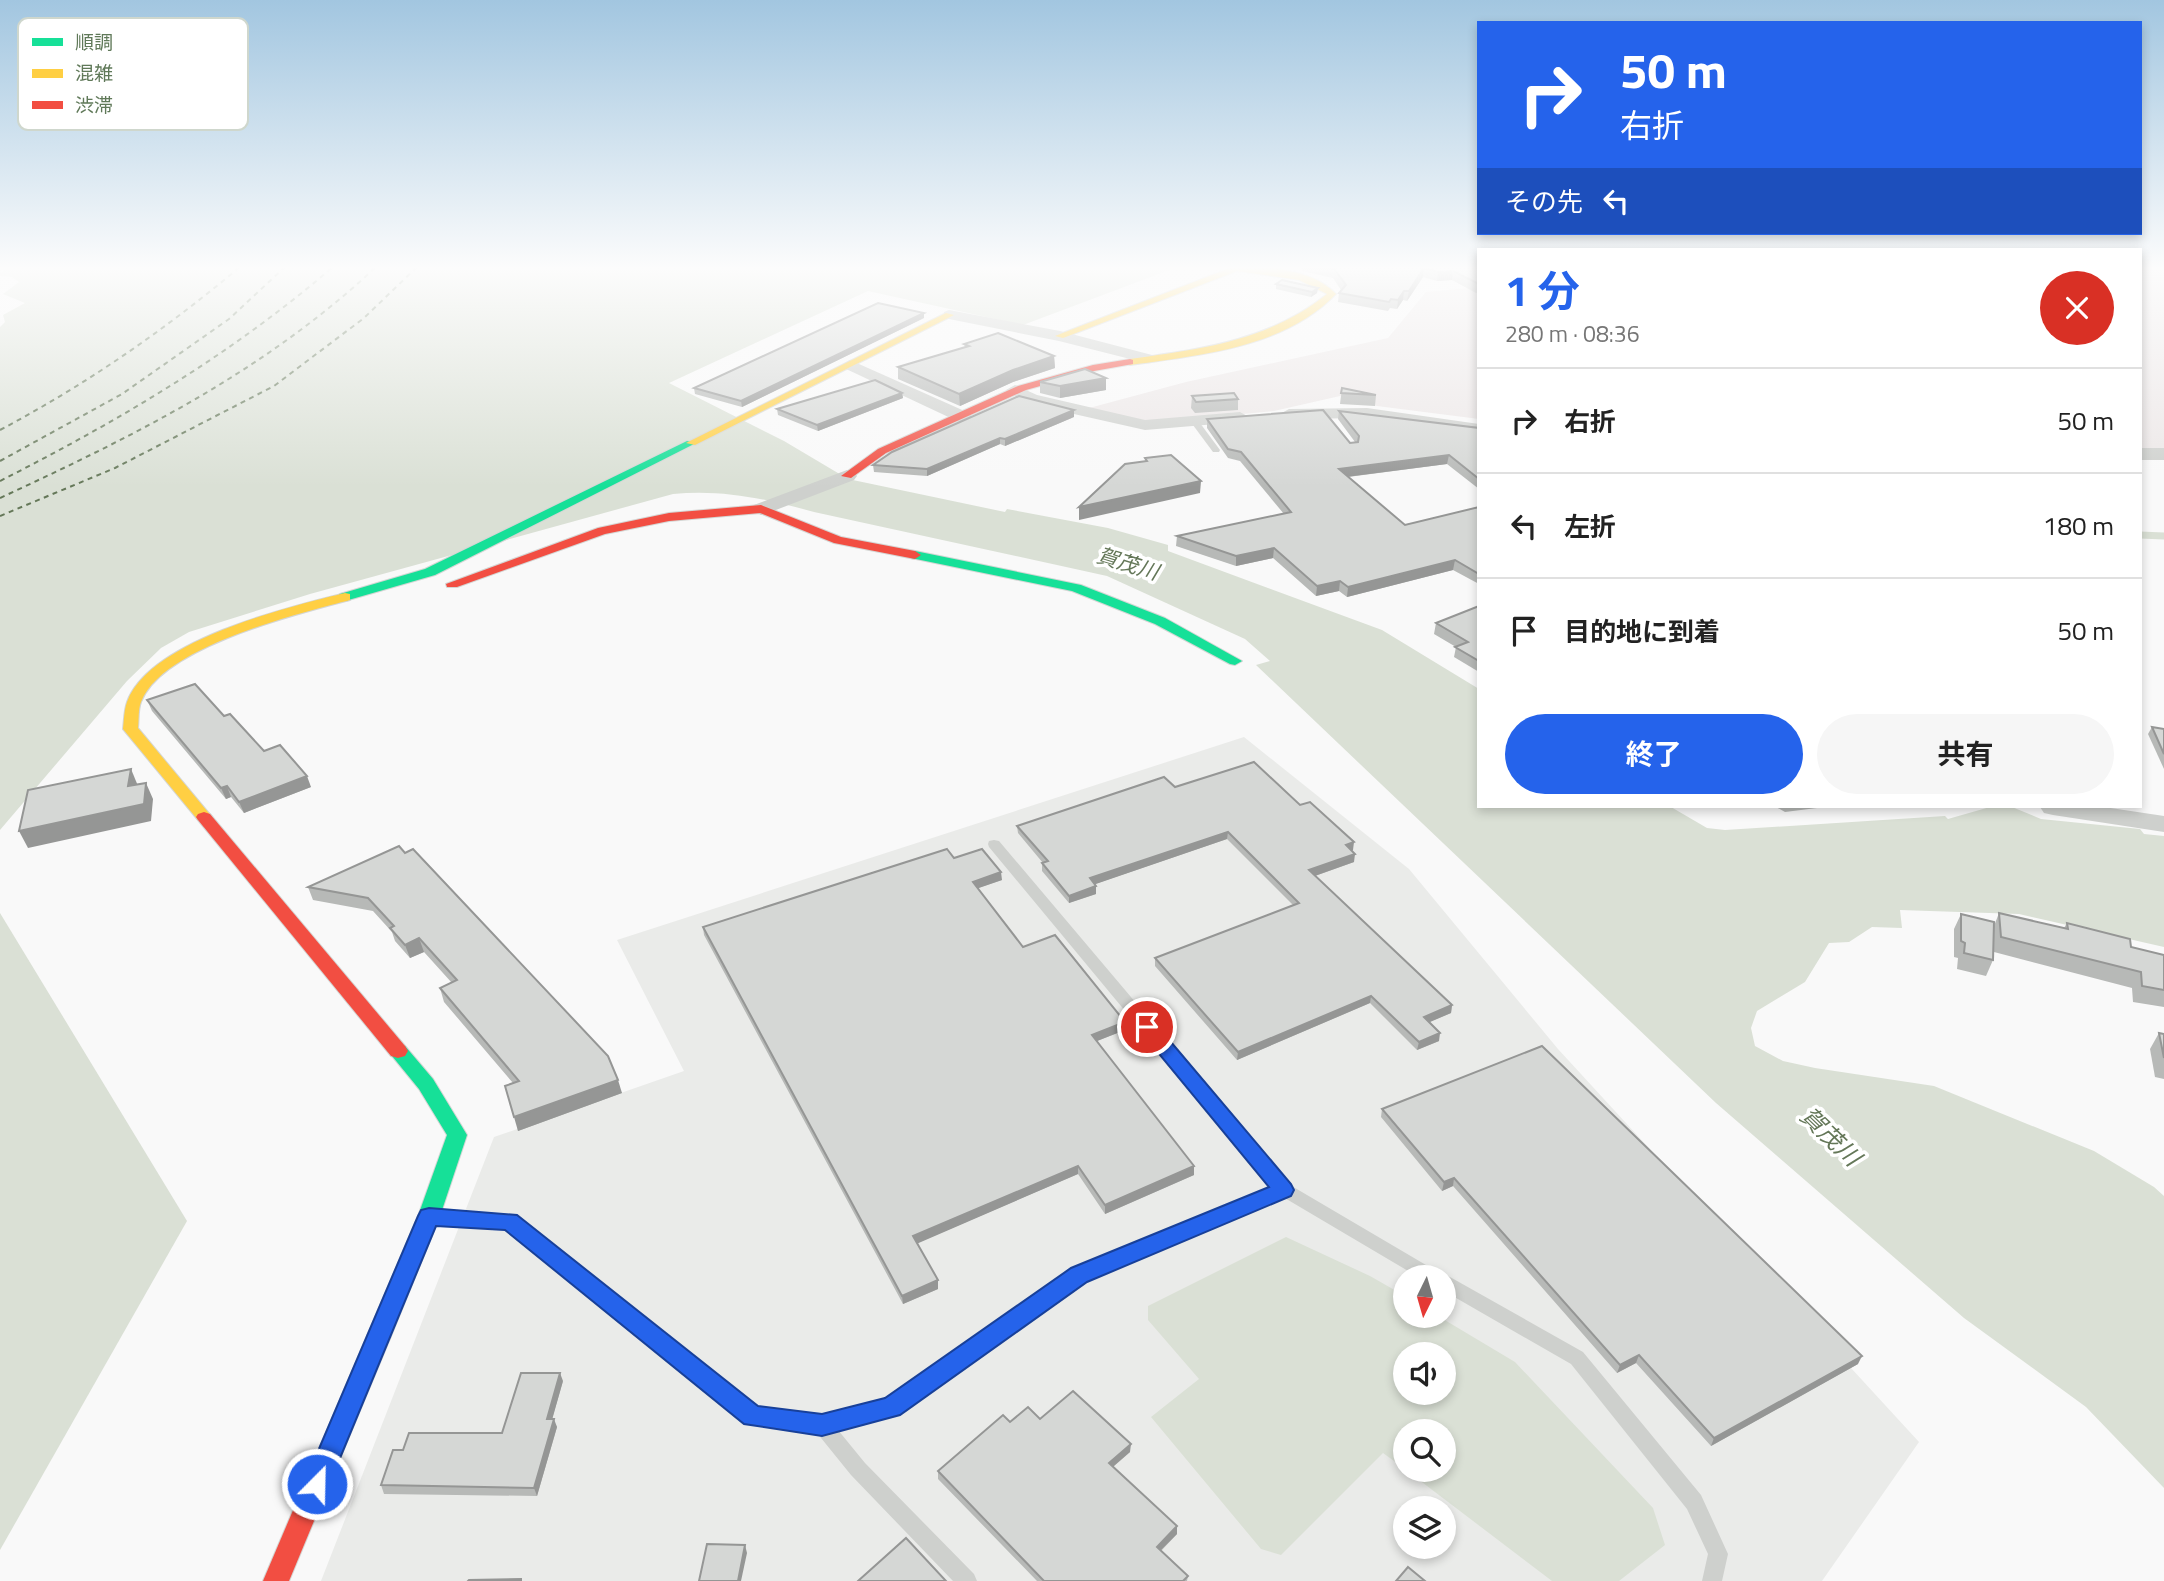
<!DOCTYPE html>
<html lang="ja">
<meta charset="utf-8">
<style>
:root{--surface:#fff;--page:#f6f6f6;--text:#222;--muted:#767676;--line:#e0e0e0;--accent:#2563eb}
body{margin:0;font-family:"Titillium Web","Noto Sans JP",sans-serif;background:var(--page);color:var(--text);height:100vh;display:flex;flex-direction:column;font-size:26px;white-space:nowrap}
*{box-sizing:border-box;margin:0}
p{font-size:23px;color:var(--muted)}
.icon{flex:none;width:38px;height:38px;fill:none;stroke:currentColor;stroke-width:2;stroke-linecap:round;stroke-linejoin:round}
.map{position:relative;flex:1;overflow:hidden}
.details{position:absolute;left:1477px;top:248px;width:665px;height:560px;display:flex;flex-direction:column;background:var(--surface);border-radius:0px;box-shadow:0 4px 10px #0003}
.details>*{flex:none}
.top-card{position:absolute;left:1477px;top:21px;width:665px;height:214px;border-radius:0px;box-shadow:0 4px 10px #0003;background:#2563eb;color:#fff;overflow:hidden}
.needle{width:46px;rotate:185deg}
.tools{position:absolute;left:1393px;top:1265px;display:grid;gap:14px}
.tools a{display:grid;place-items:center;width:63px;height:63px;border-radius:50%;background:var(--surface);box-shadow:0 4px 10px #0003;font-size:35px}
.pin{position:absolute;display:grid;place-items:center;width:60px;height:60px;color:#fff;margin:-30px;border:4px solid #fff;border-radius:50%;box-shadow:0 2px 7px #0007}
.me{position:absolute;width:77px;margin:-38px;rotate:23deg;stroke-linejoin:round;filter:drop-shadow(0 0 5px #0008)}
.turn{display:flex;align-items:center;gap:24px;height:147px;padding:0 28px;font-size:32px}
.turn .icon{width:91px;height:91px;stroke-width:2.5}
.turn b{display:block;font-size:49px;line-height:60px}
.then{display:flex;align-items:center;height:66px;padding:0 28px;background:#0003;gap:14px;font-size:26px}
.round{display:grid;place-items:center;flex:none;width:74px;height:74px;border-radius:37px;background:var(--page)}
.head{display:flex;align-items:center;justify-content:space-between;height:119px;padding:0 28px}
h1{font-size:42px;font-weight:700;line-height:52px;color:var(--accent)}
.primary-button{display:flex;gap:14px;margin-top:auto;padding:14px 28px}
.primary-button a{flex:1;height:80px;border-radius:42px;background:var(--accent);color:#fff;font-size:28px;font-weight:700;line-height:80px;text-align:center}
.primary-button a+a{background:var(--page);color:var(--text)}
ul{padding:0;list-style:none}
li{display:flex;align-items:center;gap:21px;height:105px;padding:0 28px;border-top:2px solid var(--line)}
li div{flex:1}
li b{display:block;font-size:26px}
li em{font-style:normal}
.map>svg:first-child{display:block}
.built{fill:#eaebe9;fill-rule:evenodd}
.green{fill:#ece7e7}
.water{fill:#dae0d5;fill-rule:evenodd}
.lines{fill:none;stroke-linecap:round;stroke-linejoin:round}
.stream{stroke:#dae0d5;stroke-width:7}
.ferry{stroke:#647758;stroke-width:2;stroke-dasharray:5 4.5;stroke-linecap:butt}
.fast-casing{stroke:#d4d6d4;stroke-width:2}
.slow-casing{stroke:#d4d6d4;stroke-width:2}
.jam-casing{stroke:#d4d6d4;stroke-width:2}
.lane{fill:#ced0cd;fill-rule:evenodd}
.street{fill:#ced0cd;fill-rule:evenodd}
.fast{fill:#16e098;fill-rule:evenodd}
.slow{fill:#ffcf43;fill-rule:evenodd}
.jam{fill:#f24e42;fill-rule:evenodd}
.wall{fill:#b7b9b7}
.shaded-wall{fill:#959695}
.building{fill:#d5d7d5;stroke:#959695;stroke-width:2}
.route{fill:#2563eb;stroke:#184099;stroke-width:2}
.labels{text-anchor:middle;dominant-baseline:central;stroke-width:7;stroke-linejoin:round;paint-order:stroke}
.water-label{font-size:21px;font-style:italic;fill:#647758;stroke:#fff}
.near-water-label{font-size:24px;font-style:italic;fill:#647758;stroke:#fff}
.key{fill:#fff;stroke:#cfd7cd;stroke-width:2}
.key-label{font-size:19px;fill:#607959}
</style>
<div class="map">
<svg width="2164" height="1581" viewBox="0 0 2164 1581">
<rect width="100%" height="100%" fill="#f9f9f9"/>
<path class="built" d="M1244,737L1409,869L1558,1049L1919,1442L1822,1581H321L494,1137L684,1071L617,940ZM1405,1278H1444V1316H1405ZM1405,1354H1444V1393H1405ZM1405,1432H1444V1470H1405ZM1405,1508H1444V1547H1405Z"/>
<g class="green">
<path d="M2140,266H2164V449L2140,448Z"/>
<path d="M1470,288L1479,289V419L1377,406L1340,396L1274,411L1148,423L1078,411L1186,382L1388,338L1426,292Z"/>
</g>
<g class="water">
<path d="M13,266H1180L1023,325L868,291L669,383L784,441L848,479L1005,512L1007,509L1108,528L1168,545V551L1382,630L1479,689V807H1671L1707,828L1725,830L1945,816L1948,819L1990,807H2012L2041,819L2140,829L2144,834L2164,836V947L2019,914L1900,910L1902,928L1872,927L1849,942L1829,943L1805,982L1757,1011L1751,1028L1755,1046L1783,1061L1815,1068L1934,1086L2094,1151L2154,1187L2164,1196V1488L2086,1407L1964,1318L1716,1103L1256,665L1270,661L1245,639L1107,576L814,512C767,499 722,489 673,494L310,594L189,632L161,648L127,681L0,830V327L5,322L3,315L25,303L3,294L19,282L12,277L0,276V273Z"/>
<path d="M0,913L187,1221L0,1550Z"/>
<path d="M1286,1237L1370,1276L1405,1296V1316H1438L1515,1362L1653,1508L1665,1545L1619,1581H1552L1406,1470H1444V1432H1405V1469L1383,1453L1281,1555L1261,1549L1151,1417L1199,1379L1148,1320V1306ZM1444,1354V1393H1405V1354Z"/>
</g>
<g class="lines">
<path class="stream" d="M2140,535L2164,536"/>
<g class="ferry">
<path d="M0,430C87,384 166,329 241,266"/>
<path d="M0,461L122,394L229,319L286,266"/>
<path d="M0,481C120,420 232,354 334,266"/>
<path d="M0,498C138,434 265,371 377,266"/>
<path d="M0,516L115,468L274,386L364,318L418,266"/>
</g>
<g class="fast-casing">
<g id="fast">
<path d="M687,441L696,443L435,575L345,601L338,597L340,594L425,569Z"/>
<path d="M915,551L1081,585L1165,618L1242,661L1235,665L1230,664L1155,624L1072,591L911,558V552Z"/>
<path d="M398,1044L405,1046L433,1079L467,1135L440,1216L391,1336L387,1343L379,1346L371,1343L367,1336L418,1216L447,1135L419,1089L388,1051L391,1046Z"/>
</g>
</g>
<g class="slow-casing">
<g id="slow">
<path d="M1235,266C1267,266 1313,269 1336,294C1284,348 1200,355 1130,365L1125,362L1130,359C1201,349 1269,341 1327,294L1299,280L1237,271L1063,338L1055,336Z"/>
<path d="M946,313L954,315L695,445L686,443Z"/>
<path d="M345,593L350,594V600C297,614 162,647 141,702C138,709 139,720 138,728L212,817L210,820H198L123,729C124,721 124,710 127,702C149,641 288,607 345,593Z"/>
</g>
</g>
<g class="jam-casing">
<g id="jam">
<path d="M1130,359L1133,360V364L1094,371L1026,390L886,453L851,478L841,476L878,449L1018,386L1093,365Z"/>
<path d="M761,505L841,537L915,551L921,555L915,559L834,543L760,513L669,521L605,534L457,587H447L446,584L598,528L669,513Z"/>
<path d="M204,812L210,814L405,1046L408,1051L405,1056L398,1058L391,1056L198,820L196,817L198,814Z"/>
<path d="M379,1326L387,1329L391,1336L289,1581H263L367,1336L371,1329Z"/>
</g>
</g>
<g class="lane">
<path d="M1191,419H1197L1220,450L1219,452H1213L1190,421Z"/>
<path d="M994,840L999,841L1290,1185L1443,1275L1450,1277L1583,1352L1701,1495L1728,1554L1722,1581H1702L1708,1554L1687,1509L1571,1364L1444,1291V1278H1420L1283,1197L1085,1280L899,1413L838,1430L865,1463L974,1574L977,1581H953L851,1475L817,1433L746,1422L506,1228L430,1222L428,1217L430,1212L436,1210L510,1214L516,1216L757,1408L822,1416L887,1400L1073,1270L1272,1188L989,847L988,844L989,841Z"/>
</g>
<g class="street">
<path d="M949,310L1060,331L1152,355L1154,358L1146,363L1059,341L944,318V312Z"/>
<path d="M850,360L969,413L972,417L963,422L957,421L844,368L842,365Z"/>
<path d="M1015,385L1037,395L1145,420L1240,412L1249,417L1240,422L1145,430L1025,403L1006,390Z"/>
<path d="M1367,408L1479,424V434L1367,418L1289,419L1280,414L1289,409Z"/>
<rect x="2140" y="448" width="24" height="12"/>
<path d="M847,470L854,472L857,476L854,480L768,513L761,515L751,509L754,505Z"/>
<path d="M2040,807H2104L2164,816V832L2053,815L2044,813Z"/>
</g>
<use href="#fast" class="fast"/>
<use href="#slow" class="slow"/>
<use href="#jam" class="jam"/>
</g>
<g class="wall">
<path d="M1302,266H1479V293H1476L1452,280L1437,281L1423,277L1407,301L1403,300L1397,309L1390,308L1388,311L1338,302L1339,293L1341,290L1333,278L1302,271Z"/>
<path d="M1276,284L1318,288L1317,293L1311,297L1276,289Z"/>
<path d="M924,318L742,407L695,394L694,388Z"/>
<path d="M964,344L1054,356L1055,368L1013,382L960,406L898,379V367L965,347Z"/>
<path d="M1040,382L1106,390L1060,398L1040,393Z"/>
<path d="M1342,388L1376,395L1375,406L1340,404Z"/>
<path d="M902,393L903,398L818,431L778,415L777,409Z"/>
<path d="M1192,396L1238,399V410L1195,413L1191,408Z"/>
<path d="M1339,411L1479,428V489L1447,464L1348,477L1405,525L1479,507V584L1453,570L1347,597L1339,591L1316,596L1273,558L1236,566L1176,546L1177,536L1284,514L1240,461L1228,458L1207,428V419L1350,443L1355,442L1338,419Z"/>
<path d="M1074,417L1005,446L1000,444L927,476L874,472L873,465Z"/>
<path d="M1479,606V672L1454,657L1456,647L1434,634L1436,623Z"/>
<path d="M147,700L224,716L264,751L311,787L244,813L231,797L226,799L152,711Z"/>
<path d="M2152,727L2164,729V769L2148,734Z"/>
<path d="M1175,787L1300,805L1353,850L1352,851L1354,862L1315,876L1452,1005L1451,1013L1429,1022L1439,1041L1417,1050L1370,1003L1237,1060L1155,966V958L1293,905L1227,839L1095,884L1096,886V894L1069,903L1042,871V863H1043L1018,833L1017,826Z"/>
<path d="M1776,807H1825L1785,812Z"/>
<path d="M399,846L622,1093L518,1131L513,1083L444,1002L440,988L452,983L424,952L410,958L395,941L392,932L373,911L313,900L308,887Z"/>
<path d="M954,858L1002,880L978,888L1023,947L1125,1030L1097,1041L1194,1166V1175L1105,1214L1078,1174L917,1243L938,1289L903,1304L704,935L703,927Z"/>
<path d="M1999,913L2064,928L2067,923L2131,947L2164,955V1007L2133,1002L2132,988L1994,952L1993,942V960L1986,976L1957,969L1958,958L1954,957V929L1961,914L1994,926Z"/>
<path d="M2159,1033L2164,1034V1079L2155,1077L2150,1049Z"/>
<path d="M1382,1109L1858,1364L1711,1446L1636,1363L1617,1373L1453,1186L1442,1191L1381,1117Z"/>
<path d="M563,1381L552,1419L557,1427L537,1496L384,1494L381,1485L403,1450L502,1433Z"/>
<path d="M1040,1419L1130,1452L1113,1467L1177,1526V1534L1161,1551L1188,1576L1187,1581H1037L938,1479V1471L1010,1422Z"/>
</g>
<g class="shaded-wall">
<path d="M1424,268L1423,277L1407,301L1409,291Z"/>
<path d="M1453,271L1452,280L1437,281L1438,272Z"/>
<path d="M1318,288L1317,293L1311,297L1312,292Z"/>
<path d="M1404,291L1403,300L1397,309L1398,300Z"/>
<path d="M924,313V318L742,407L741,401Z"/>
<path d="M1054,356L1055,368L1013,382L960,406L959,394L1013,370Z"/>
<path d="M1106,378V390L1060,398V386Z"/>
<path d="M902,393L903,398L818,431L817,425Z"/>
<path d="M1074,410V417L1005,446V439Z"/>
<path d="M1000,438V444L927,476V469Z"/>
<path d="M1449,455L1447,464L1338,478L1339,469Z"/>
<path d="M1201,481L1200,493L1079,520V507Z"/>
<path d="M1274,548L1273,558L1236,566V556Z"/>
<path d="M1455,560L1453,570L1347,597L1348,587Z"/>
<path d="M1340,581L1339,591L1316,596L1317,586Z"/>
<path d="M131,769L138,786H128Z"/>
<path d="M307,776L311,787L244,813L239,802Z"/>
<path d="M146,783L153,799L151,821L28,848L19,831Z"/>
<path d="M227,786L231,797L226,799L221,788Z"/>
<path d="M1228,832L1227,839L1090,886V878Z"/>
<path d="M1354,842L1353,850L1345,853L1346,845Z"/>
<path d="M1355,854L1354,862L1309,878V870Z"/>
<path d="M1001,872L1002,880L973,890V882Z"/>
<path d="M1096,886V894L1069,903V896Z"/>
<path d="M419,938L424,952L410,958L405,945Z"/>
<path d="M1371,996L1370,1003L1237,1060L1238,1052Z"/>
<path d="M1452,1005L1451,1013L1423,1025L1424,1017Z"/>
<path d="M1125,1022V1030L1092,1043V1035Z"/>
<path d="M1440,1033L1439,1041L1417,1050L1419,1042Z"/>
<path d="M618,1080L622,1093L518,1131L514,1117Z"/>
<path d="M1078,1166V1174L914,1245L913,1236Z"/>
<path d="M1194,1166V1175L1105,1214V1205Z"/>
<path d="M1454,1178L1453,1186L1442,1191L1444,1182Z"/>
<path d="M938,1280V1289L903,1304L902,1296Z"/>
<path d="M1639,1355L1636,1363L1617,1373L1620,1365Z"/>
<path d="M1862,1356L1858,1364L1711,1446L1714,1438Z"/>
<path d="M560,1373L563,1381L550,1427L547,1419Z"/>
<path d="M554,1419L557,1427L537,1496L534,1488Z"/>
<path d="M1131,1444L1130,1452L1108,1471L1109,1463Z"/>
<path d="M1177,1526V1534L1156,1555L1157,1547Z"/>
<path d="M745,1545L747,1553L741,1581H738Z"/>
</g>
<g class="building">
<path d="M1319,266H1479V284L1453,271L1438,272L1424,268L1409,291H1404L1398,300L1391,299L1389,302L1339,293L1346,285L1334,269Z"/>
<path d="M1282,280L1318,288L1312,292L1276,284Z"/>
<path d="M878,303L924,313L741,401L694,388Z"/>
<path d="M998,333L1054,356L1013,370L959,394L898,367L969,346L964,344Z"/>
<path d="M1085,369L1106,378L1060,386L1040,382Z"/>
<path d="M875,380L902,393L817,425L777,409Z"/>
<path d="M1342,388L1376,395L1341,393Z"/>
<path d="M1234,393L1238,399L1196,402L1192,396Z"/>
<path d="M1019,396L1074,410L1005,439L1000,438L927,469L873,465L892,452Z"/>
<path d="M1323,410L1350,443L1358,442L1359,436L1339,411L1479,428V479L1449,455L1339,469L1405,525L1479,507V574L1455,560L1348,587L1340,581L1317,586L1274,548L1236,556L1177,536L1291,512L1241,452L1228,449L1207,419Z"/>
<path d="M1171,455L1201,481L1079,507L1125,464L1147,461L1145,458Z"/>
<path d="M1479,606V661L1455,647L1468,642L1436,623Z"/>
<path d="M195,684L224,716L230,714L264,751L280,745L307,776L239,802L227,786L221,788L147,700Z"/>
<path d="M2152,727L2164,729V754Z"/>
<path d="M1254,762L1300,805L1310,802L1354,842L1346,845L1355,854L1309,870L1452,1005L1424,1017L1440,1033L1419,1042L1371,996L1238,1052L1155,958L1299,903L1228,832L1090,878L1096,886L1069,896L1042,863L1048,861L1017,826L1164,777L1175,787Z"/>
<path d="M131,769L128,786L146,783L144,804L19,831L28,790Z"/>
<path d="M399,846L405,853L413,849L608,1056L618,1080L514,1117L505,1086L519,1081L440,988L457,980L419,938L405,945L390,928L394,926L368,898L308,887Z"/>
<path d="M947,849L954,858L982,849L1001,872L973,882L1023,947L1055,935L1125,1022L1092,1035L1194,1166L1105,1205L1078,1166L913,1236L938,1280L902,1296L703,927Z"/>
<path d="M1999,913L2068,929L2067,923L2130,939L2131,947L2164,955V990L2142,986L2141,972L2001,937Z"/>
<path d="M1961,914L1994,922L1993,960L1964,953L1965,943L1961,941Z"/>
<path d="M2159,1033L2164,1034V1058Z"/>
<path d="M1542,1046L1862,1356L1714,1438L1639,1355L1620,1365L1454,1178L1444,1182L1382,1109Z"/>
<path d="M521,1373H560L547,1419H554L534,1488L381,1485L393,1450H403L409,1433H502Z"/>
<path d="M1073,1391L1131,1444L1109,1463L1177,1526L1157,1547L1188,1576L1183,1581H1044L938,1471L1003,1415L1010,1422L1028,1407L1040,1419Z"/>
<path d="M906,1538L946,1581H858Z"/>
<path d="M707,1544L745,1545L738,1581H699Z"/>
<path d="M1408,1567L1425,1581H1396Z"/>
<path d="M521,1579V1581H468L469,1580Z"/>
</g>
<linearGradient id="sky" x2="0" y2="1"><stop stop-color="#a2c6e0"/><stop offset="0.55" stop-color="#fcfcfc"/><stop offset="1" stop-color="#fcfcfc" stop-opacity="0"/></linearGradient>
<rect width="2164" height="487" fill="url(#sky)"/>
<path class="route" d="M1147,1020L1154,1022L1291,1184L1294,1190L1291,1196L1087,1282L900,1415L822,1436L744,1424L505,1230L436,1226L326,1492L317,1496L308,1492L304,1484L418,1216L421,1210L429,1208L517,1215L758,1406L822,1414L885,1398L1071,1268L1269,1187L1141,1032L1138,1027Z"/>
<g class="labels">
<g class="water-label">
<text transform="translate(1128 563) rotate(17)">賀茂川</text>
</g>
<g class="near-water-label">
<text transform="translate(1831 1136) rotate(44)">賀茂川</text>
</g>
</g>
<rect x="18" y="18" width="230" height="112" rx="10" class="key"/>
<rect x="32" y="38" width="31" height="8" fill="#16e098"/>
<rect x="32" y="69" width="31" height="9" fill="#ffcf43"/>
<rect x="32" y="101" width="31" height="8" fill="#f24e42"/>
<g class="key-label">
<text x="75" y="49">順調</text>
<text x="75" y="80">混雑</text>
<text x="75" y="112">渋滞</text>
</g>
</svg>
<div class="tools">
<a><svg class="needle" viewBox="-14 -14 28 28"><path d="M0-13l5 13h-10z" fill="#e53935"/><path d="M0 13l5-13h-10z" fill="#767676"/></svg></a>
<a><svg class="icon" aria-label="sound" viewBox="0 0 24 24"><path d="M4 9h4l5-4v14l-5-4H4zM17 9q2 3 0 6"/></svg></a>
<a><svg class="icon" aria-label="search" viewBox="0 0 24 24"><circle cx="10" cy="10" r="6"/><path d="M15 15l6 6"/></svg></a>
<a><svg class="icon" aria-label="layers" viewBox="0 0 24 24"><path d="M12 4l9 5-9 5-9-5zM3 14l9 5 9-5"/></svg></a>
</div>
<div class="pin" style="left:1147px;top:1027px;background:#d93025"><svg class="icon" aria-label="arrive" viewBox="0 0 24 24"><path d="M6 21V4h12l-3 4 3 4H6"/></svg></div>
<svg class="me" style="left:317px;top:1484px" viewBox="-20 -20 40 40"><circle r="17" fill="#2563eb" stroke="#fff" stroke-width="3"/><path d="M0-11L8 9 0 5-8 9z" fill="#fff"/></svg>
<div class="top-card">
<div class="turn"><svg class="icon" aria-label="right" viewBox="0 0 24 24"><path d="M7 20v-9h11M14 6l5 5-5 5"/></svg><div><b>50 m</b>右折</div></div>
<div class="then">その先<svg class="icon" aria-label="left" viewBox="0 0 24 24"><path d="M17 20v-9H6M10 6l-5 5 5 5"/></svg></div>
</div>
<section class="details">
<div class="head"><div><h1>1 分</h1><p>280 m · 08:36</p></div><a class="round" style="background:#d93025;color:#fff"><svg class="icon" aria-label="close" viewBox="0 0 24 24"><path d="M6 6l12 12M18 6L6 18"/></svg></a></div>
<ul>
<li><svg class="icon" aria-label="right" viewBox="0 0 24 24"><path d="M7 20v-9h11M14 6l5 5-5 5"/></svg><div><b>右折</b></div><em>50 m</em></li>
<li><svg class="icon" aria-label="left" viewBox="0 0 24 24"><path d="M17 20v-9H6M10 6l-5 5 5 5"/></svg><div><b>左折</b></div><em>180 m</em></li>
<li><svg class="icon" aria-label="arrive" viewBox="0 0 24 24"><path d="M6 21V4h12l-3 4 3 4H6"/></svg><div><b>目的地に到着</b></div><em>50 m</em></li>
</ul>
<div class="primary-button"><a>終了</a><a>共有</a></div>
</section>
</div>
